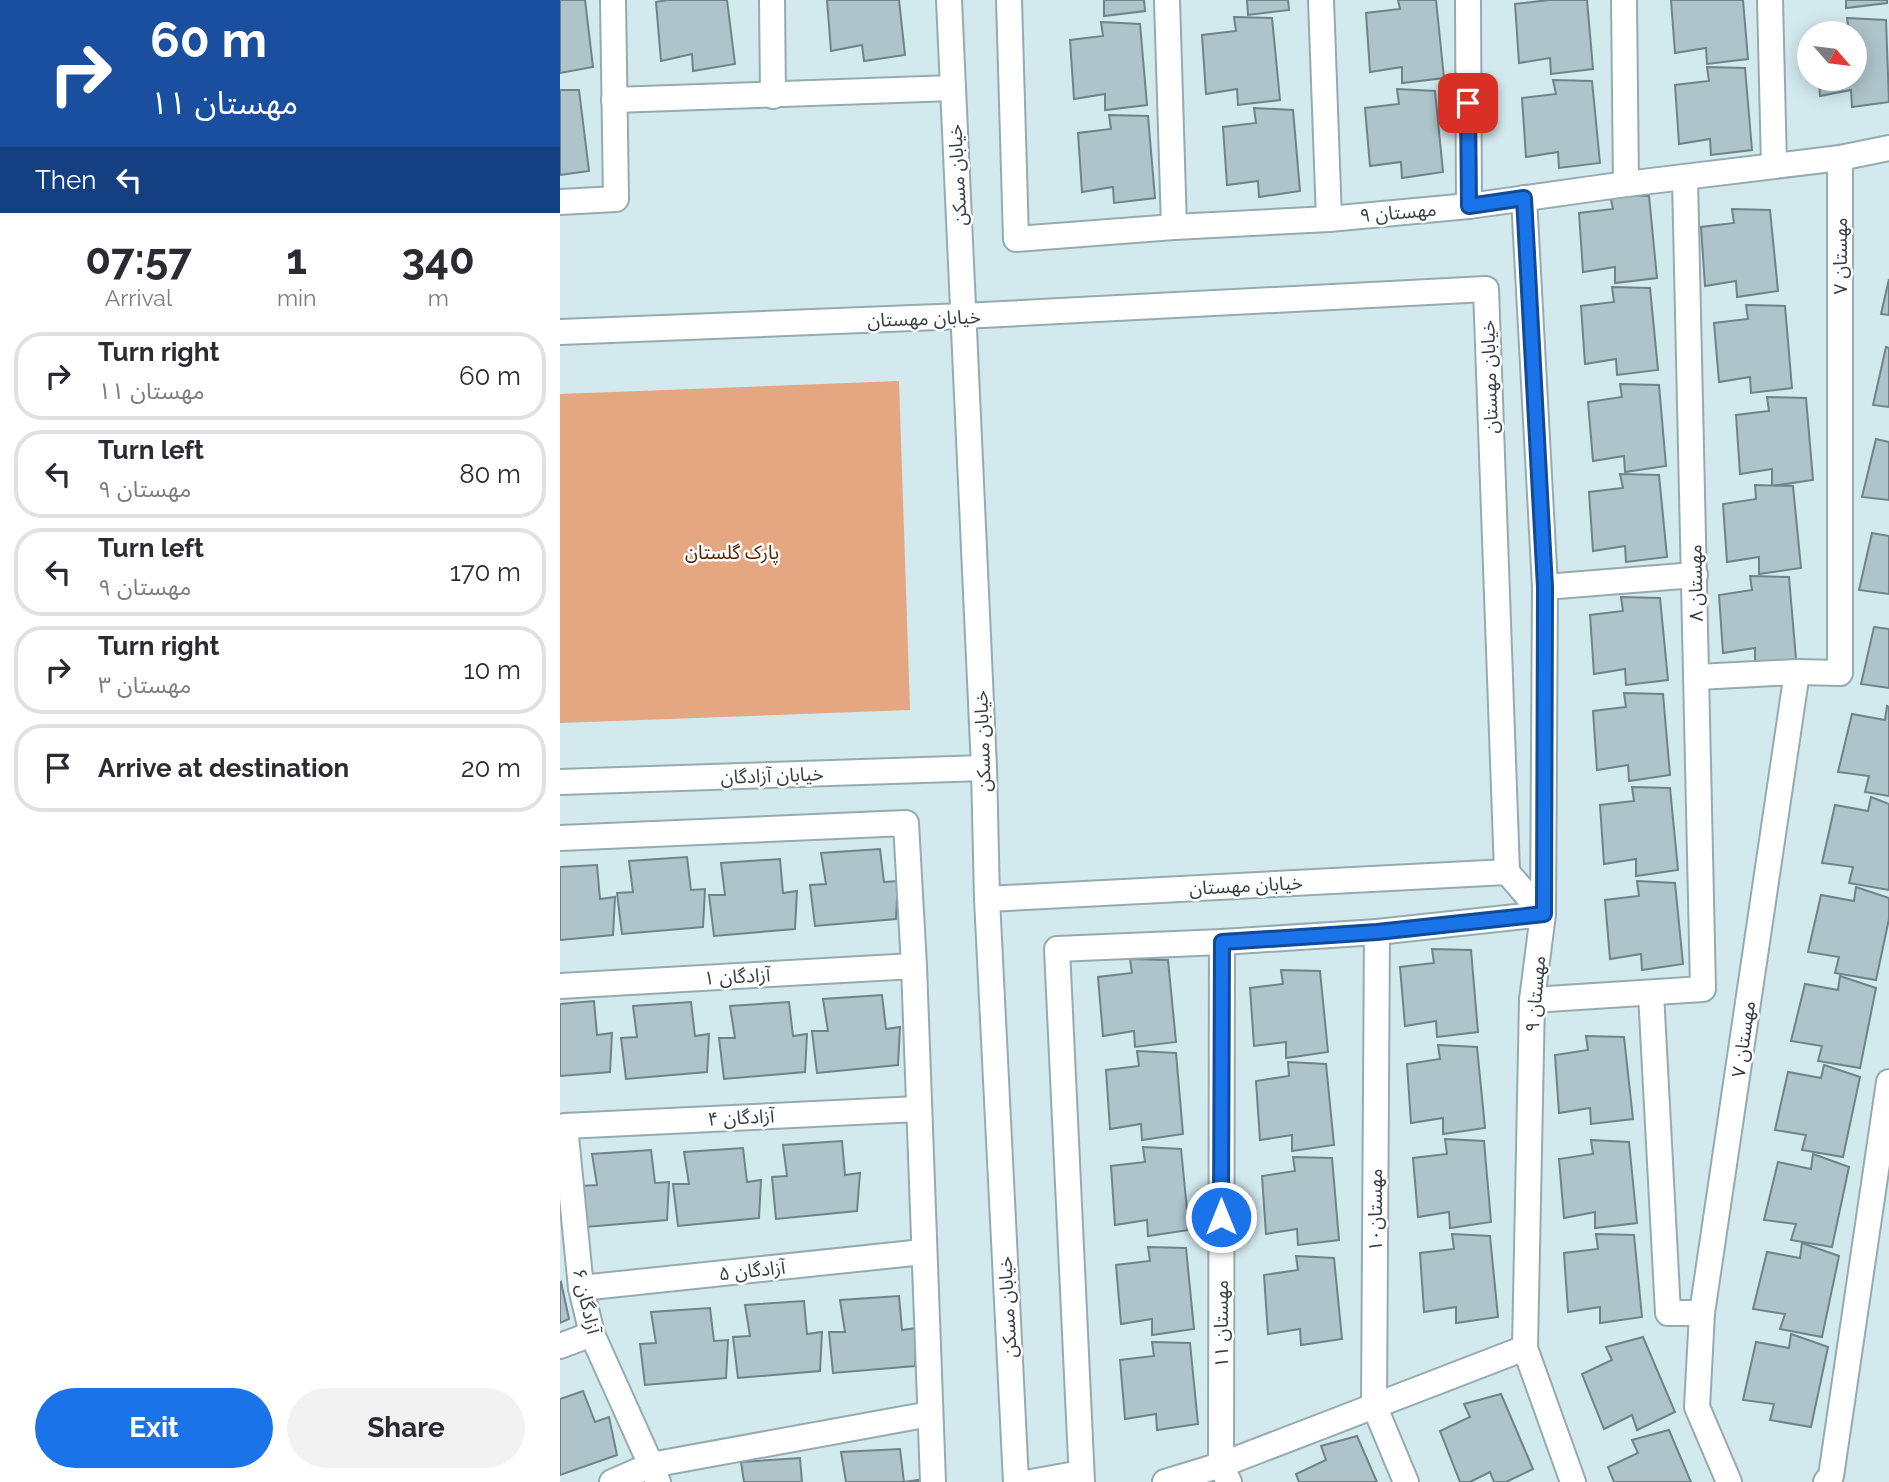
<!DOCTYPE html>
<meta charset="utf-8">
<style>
:root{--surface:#fff;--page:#f2f2f3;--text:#2b2b33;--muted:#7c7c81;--line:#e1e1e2;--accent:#1a73e8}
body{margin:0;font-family:Raleway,"Noto Sans Arabic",sans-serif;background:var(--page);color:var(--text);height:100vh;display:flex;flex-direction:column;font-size:26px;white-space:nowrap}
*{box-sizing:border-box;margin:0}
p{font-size:23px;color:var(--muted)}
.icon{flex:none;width:38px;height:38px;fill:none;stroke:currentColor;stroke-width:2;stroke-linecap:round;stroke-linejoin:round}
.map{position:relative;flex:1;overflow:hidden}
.sheet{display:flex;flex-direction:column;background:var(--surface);width:560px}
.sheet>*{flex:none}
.banner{background:#1a4fa0;color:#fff;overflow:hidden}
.needle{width:46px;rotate:118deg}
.controls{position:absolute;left:1237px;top:21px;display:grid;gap:14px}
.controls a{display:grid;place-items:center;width:70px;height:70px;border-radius:50%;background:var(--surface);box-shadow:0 4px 18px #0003;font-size:35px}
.pin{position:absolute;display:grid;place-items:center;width:60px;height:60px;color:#fff;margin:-30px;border-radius:14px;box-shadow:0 4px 10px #0006}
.me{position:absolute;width:77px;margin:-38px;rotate:0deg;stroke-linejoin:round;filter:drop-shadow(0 0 5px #0008)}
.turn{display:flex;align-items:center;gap:24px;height:147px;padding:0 35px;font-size:32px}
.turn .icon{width:91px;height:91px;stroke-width:2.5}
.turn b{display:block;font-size:49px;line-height:60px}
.then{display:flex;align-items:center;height:66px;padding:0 35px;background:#0003;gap:14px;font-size:26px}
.eta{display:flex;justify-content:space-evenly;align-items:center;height:119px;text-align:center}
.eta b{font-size:42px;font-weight:700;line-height:49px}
.button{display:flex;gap:14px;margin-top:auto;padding:14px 35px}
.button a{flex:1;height:80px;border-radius:42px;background:var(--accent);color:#fff;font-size:28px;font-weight:700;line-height:80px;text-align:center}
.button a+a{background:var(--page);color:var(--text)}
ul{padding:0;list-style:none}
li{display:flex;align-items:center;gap:21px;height:88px;margin:0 14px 10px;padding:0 21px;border:4px solid var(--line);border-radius:28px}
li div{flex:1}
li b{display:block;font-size:26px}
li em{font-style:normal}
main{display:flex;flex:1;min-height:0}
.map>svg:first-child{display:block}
.green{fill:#e5a782}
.building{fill:#aec4ca;stroke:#6f8389;stroke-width:2}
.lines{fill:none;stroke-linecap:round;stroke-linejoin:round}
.minor-casing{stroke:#95abb0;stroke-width:28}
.minor{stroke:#fff;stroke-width:24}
.route-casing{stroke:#114b97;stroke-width:18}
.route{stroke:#1a73e8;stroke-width:12}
.labels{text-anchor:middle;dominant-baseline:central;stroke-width:5;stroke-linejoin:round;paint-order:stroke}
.street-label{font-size:19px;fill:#353f41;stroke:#fff}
.park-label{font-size:19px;fill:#512300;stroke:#fff}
</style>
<main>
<section class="sheet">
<div class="banner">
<div class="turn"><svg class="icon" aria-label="right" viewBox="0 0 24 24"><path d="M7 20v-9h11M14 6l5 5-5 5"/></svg><div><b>60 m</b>مهستان ۱۱</div></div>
<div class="then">Then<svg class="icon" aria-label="left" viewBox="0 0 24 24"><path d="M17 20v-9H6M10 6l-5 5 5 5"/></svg></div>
</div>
<div class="eta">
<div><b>07:57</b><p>Arrival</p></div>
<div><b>1</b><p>min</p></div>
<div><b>340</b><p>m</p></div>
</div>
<ul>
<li><svg class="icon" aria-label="right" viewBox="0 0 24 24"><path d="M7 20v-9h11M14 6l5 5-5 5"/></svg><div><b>Turn right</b><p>مهستان ۱۱</p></div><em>60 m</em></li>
<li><svg class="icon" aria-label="left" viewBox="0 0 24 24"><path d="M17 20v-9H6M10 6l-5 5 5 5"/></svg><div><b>Turn left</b><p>مهستان ۹</p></div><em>80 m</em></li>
<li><svg class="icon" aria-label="left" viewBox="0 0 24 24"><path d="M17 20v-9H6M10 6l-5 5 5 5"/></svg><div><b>Turn left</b><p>مهستان ۹</p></div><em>170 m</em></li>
<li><svg class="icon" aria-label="right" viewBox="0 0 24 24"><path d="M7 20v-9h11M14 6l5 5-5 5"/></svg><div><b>Turn right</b><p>مهستان ۳</p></div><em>10 m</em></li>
<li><svg class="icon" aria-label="arrive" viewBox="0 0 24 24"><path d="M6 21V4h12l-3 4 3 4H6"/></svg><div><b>Arrive at destination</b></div><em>20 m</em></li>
</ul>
<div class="button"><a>Exit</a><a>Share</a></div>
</section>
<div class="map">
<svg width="1329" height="1482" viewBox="0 0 1329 1482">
<rect width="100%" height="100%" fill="#d2e9ee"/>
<path class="green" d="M339,381L350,710L0,723V394Z"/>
<g class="building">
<path d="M0,0H25L33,67L0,73Z"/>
<path d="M107,0H167L175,64L133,71L132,54L101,61L96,2Z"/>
<path d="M267,0H339L345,55L304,61L302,45L271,51Z"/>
<path d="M544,0H584L585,11L544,16Z"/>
<path d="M687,0H728L729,10L688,15Z"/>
<path d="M838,0H876L884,78L842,83V67L810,72L806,13L840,9Z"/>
<path d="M989,0H1027L1033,69L991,74L990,58L959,63L955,4Z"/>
<path d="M1111,0H1183L1188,59L1147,64L1146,48L1115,53Z"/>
<path d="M1286,0H1327V3L1286,8Z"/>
<path d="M674,17L712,18L720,100L678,105L677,89L646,94L642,35L676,31Z"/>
<path d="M1287,18L1326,20L1329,102L1292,107L1291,90L1260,96L1259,79H1295V33H1283L1289,32Z"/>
<path d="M541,22L580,24L587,105L545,110V94L514,99L510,40L543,36Z"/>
<path d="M1147,67L1185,68L1192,150L1151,155L1150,139L1119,144L1115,85L1149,81Z"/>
<path d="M993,80L1032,81L1040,163L999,168L998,152L966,157L962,98L996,94Z"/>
<path d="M837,89L875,91L883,172L842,178L841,162L810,166L805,108L839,104Z"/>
<path d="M0,90H19L29,171L0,175Z"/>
<path d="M694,108L733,110L740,191L699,197L698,181L667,185L663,127L696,123Z"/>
<path d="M549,115L588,116L595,198L554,203L553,187L522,192L518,133L551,129Z"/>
<path d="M1050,195L1089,196L1097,278L1055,283V267L1023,272L1019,213L1053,209Z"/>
<path d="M1172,209L1210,210L1218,291L1177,297L1176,281L1145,286L1141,227L1174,223Z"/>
<path d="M1329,279V315L1321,314Z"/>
<path d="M1052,287L1090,288L1098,370L1057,375L1056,359L1025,364L1021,306L1054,302Z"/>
<path d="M1186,305L1225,306L1232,388L1191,393L1190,377L1159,382L1154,323L1188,319Z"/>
<path d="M1326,347L1329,348V407L1313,405Z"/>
<path d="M1060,384L1099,385L1106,466L1065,472L1064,456L1033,461L1028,402L1062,397Z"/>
<path d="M1207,397L1246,398L1253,480L1212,486V469L1180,474L1176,415L1209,411Z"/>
<path d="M1316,439L1329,442V500L1302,497Z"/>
<path d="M1060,474L1099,475L1107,557L1066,562L1065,546L1033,551L1029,492L1063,488Z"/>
<path d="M1195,485L1233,486L1241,568L1199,574V557L1167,562L1163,504L1196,499Z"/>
<path d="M1312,533L1329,536V594L1299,590Z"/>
<path d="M1190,576L1229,577L1236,659L1195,664V648L1163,653L1159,595L1192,590Z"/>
<path d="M1061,597L1100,598L1108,680L1066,685L1065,669L1034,674L1030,615L1063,611Z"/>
<path d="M1314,627L1329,629V688L1301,684Z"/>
<path d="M1064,693L1103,694L1110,775L1069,781L1068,765L1037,770L1033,711L1066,707Z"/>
<path d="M1327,706L1329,707V796L1305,792L1309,776L1278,772L1292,714L1325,720Z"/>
<path d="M1072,787L1110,788L1118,870L1076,876V859L1044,864L1040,805L1074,801Z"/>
<path d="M1311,797L1329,804V890L1289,883L1293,867L1262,863L1275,805L1308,811Z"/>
<path d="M320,849L324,882L338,881L336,919L255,926L250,885L266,884L261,853Z"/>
<path d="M127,857L131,890L145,889L143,927L62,934L57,893L73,892L69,861Z"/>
<path d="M220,859L223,893L237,891L235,929L154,936L149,895H165L161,863Z"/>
<path d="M37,865L40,899L55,897L53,935L0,940V867Z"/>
<path d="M1077,881L1115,883L1123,964L1082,970L1081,954L1050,959L1045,900L1079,896Z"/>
<path d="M1296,887L1329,898V919L1316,980L1275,973L1279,957L1248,952L1261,895L1294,901Z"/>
<path d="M872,949L911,950L918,1032L877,1037L876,1021L845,1026L840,967L874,963Z"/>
<path d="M570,959L608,960L616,1042L575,1047L574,1031L543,1036L538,977L572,973Z"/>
<path d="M721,970L760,971L768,1052L726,1058V1042L694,1046L690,988L723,984Z"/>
<path d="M1280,976L1316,988L1300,1068L1258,1061L1262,1046L1231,1041L1245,984L1278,990Z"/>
<path d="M322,995L326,1029L340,1027L338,1065L257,1073L252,1031H268L263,999Z"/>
<path d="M34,1001L37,1035L52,1033L50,1072L0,1076V1004Z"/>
<path d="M131,1002L135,1036L149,1034L147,1072L66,1079L61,1038L77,1037L73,1006Z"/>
<path d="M229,1002L233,1036L247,1034L245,1072L164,1079L159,1038H175L170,1006Z"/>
<path d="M1026,1036L1064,1037L1073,1119L1031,1124L1030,1108L999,1113L995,1055L1028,1050Z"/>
<path d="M878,1045L917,1047L925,1128L883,1134V1118L851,1123L847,1064L880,1059Z"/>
<path d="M577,1051L616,1053L623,1134L582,1140L581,1124L550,1129L546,1070L579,1066Z"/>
<path d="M728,1062L766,1064L774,1145L732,1151V1135L700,1140L696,1081L729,1076Z"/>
<path d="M1264,1065L1300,1077L1283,1157L1242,1150L1246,1135L1215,1130L1228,1072L1261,1078Z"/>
<path d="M885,1139L924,1141L931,1222L890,1228L889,1212L858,1217L853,1158L887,1154Z"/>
<path d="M1031,1140L1069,1142L1077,1223L1035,1228V1212L1004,1218L999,1159L1033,1154Z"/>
<path d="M282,1141L285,1175L300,1173L297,1211L216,1219L212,1177L227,1176L223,1145Z"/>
<path d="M583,1147L621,1149L629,1230L588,1236L587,1220L555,1225L551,1166L585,1162Z"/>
<path d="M183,1148L187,1182L201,1180L199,1218L118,1226L113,1184H129L124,1152Z"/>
<path d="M91,1150L95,1183L109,1182L107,1220L26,1227L21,1186L37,1185L32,1154Z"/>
<path d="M1253,1154L1289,1167L1272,1247L1231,1240L1236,1224L1204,1220L1218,1162L1251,1169Z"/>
<path d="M733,1157L772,1158L779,1240L738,1245L737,1229L706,1234L702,1176L735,1171Z"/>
<path d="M892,1234L930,1236L938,1317L896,1323V1307L864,1312L860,1253L894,1249Z"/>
<path d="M1036,1234L1074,1235L1082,1317L1040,1323V1307L1008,1312L1004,1253L1038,1249Z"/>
<path d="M1242,1243L1279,1256L1262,1337L1220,1329L1225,1314L1193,1309L1207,1252L1240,1258Z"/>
<path d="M588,1247L626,1248L634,1329L592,1335V1319L561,1324L556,1265L590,1261Z"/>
<path d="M736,1256L774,1258L782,1339L741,1345L740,1329L708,1334L704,1275L738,1270Z"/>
<path d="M1,1282L9,1319L0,1323V1283Z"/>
<path d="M339,1296L342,1330L357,1328L355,1366L273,1373L269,1332H285L280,1300Z"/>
<path d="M244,1301L247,1334L262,1332L260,1371L178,1378L173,1337L190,1336L185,1305Z"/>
<path d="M150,1308L154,1341L168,1340L166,1378L85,1385L80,1344L96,1343L91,1312Z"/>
<path d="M1231,1334L1268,1347L1251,1427L1210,1420L1214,1404L1183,1400L1196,1342L1229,1348Z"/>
<path d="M1083,1337L1115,1412L1077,1430L1072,1415L1044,1429L1022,1374L1052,1360L1046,1347Z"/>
<path d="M592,1342L630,1343L638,1424L597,1430L596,1414L565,1419L560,1360L594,1356Z"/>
<path d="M23,1391L35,1422L49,1417L57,1455L0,1475V1399Z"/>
<path d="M941,1394L973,1469L946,1482H934L930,1472L910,1482H900L880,1431L910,1417L904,1404Z"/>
<path d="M1109,1430L1131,1482H1054L1048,1467L1078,1453L1072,1440Z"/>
<path d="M797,1436L817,1482H739L736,1474L766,1460L761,1446Z"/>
<path d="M340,1449L344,1482L358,1480V1482H286L281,1452Z"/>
<path d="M240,1458L242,1482H184L181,1462Z"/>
</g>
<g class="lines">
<g class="minor-casing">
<g id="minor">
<path d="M212,0L213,96"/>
<path d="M389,0L424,768L427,899L456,1482"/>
<path d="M449,0L456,239L614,227L769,219L909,206L1066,184L1280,158L1329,148"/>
<path d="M607,0L614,227"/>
<path d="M761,0L769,219"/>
<path d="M908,0L909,206"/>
<path d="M1064,0L1066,184"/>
<path d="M1210,0L1214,166"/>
<path d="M54,100L393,88"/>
<path d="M964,198L985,587L983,914L972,1000L965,1348L1013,1482"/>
<path d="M0,202L56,199L53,0"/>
<path d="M0,332L403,316L926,289L947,872L427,899"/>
<path d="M985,587L1135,575"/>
<path d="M1137,677L1237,672L1280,673V158"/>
<path d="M0,782L424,768"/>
<path d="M0,838L346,823L354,966L373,1482"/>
<path d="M947,872L983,914"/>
<path d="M817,932L814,1405L846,1482"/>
<path d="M0,986L354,966"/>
<path d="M1091,993L1108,1313H1142"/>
<path d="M972,1000L1143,989L1125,178"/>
<path d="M21,1288L363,1252"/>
<path d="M0,1346L32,1334"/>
<path d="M52,1482L91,1465L32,1334L21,1288L5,1126L358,1109"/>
<path d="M98,1482L91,1465L370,1414"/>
<path d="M471,1482L521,1473"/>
<path d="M522,1482L497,949L662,942"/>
<path d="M605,1482L661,1465L965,1348"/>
<path d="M669,1482L661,1465L662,942L817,932L983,914"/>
<path d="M1169,1482L1137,1407L1142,1313L1237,672"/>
<path d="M1266,1482L1271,1476L1329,1082"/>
</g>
</g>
<use href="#minor" class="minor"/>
</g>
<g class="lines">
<g class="route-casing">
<path id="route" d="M661,1217L662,942L817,932L984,914L985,587L964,198L909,206L908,103"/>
</g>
<use href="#route" class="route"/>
</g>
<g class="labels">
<g class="street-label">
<text transform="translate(397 175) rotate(-93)">خیابان مسکن</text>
<text transform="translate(838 212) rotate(-5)">مهستان ۹</text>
<text transform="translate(1280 256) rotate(-90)">مهستان ۷</text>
<text transform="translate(364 318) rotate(-2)">خیابان مهستان</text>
<text transform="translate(929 377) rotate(-92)">خیابان مهستان</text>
<text transform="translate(1135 583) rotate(-91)">مهستان ۸</text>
<text transform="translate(422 741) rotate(-92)">خیابان مسکن</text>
<text transform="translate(212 775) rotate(-2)">خیابان آزادگان</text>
<text transform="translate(686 885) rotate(-3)">خیابان مهستان</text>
<text transform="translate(177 976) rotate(-3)">آزادگان ۱</text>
<text transform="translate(975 994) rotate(-85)">مهستان ۹</text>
<text transform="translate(1183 1039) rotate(-82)">مهستان ۷</text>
<text transform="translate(181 1117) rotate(-3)">آزادگان ۴</text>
<text transform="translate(815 1210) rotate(-90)">مهستان۱۰</text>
<text transform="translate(192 1270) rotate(-6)">آزادگان ۵</text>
<text transform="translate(27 1301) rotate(77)">آزادگان ۶</text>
<text transform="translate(447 1307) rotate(-93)">خیابان مسکن</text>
<text transform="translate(661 1324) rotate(-90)">مهستان ۱۱</text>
</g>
<g class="park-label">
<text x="172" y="552">پارک گلستان</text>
</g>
</g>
</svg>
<div class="controls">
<a><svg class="needle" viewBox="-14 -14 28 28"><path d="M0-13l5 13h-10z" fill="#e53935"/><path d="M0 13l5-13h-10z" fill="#7c7c81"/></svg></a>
</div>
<div class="pin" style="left:908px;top:103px;background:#d93025"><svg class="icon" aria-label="arrive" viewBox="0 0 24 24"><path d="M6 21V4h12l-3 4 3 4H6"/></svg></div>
<svg class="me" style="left:661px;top:1217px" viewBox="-20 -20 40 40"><circle r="17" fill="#1a73e8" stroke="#fff" stroke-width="3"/><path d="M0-11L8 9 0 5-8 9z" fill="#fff"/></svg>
</div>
</main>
